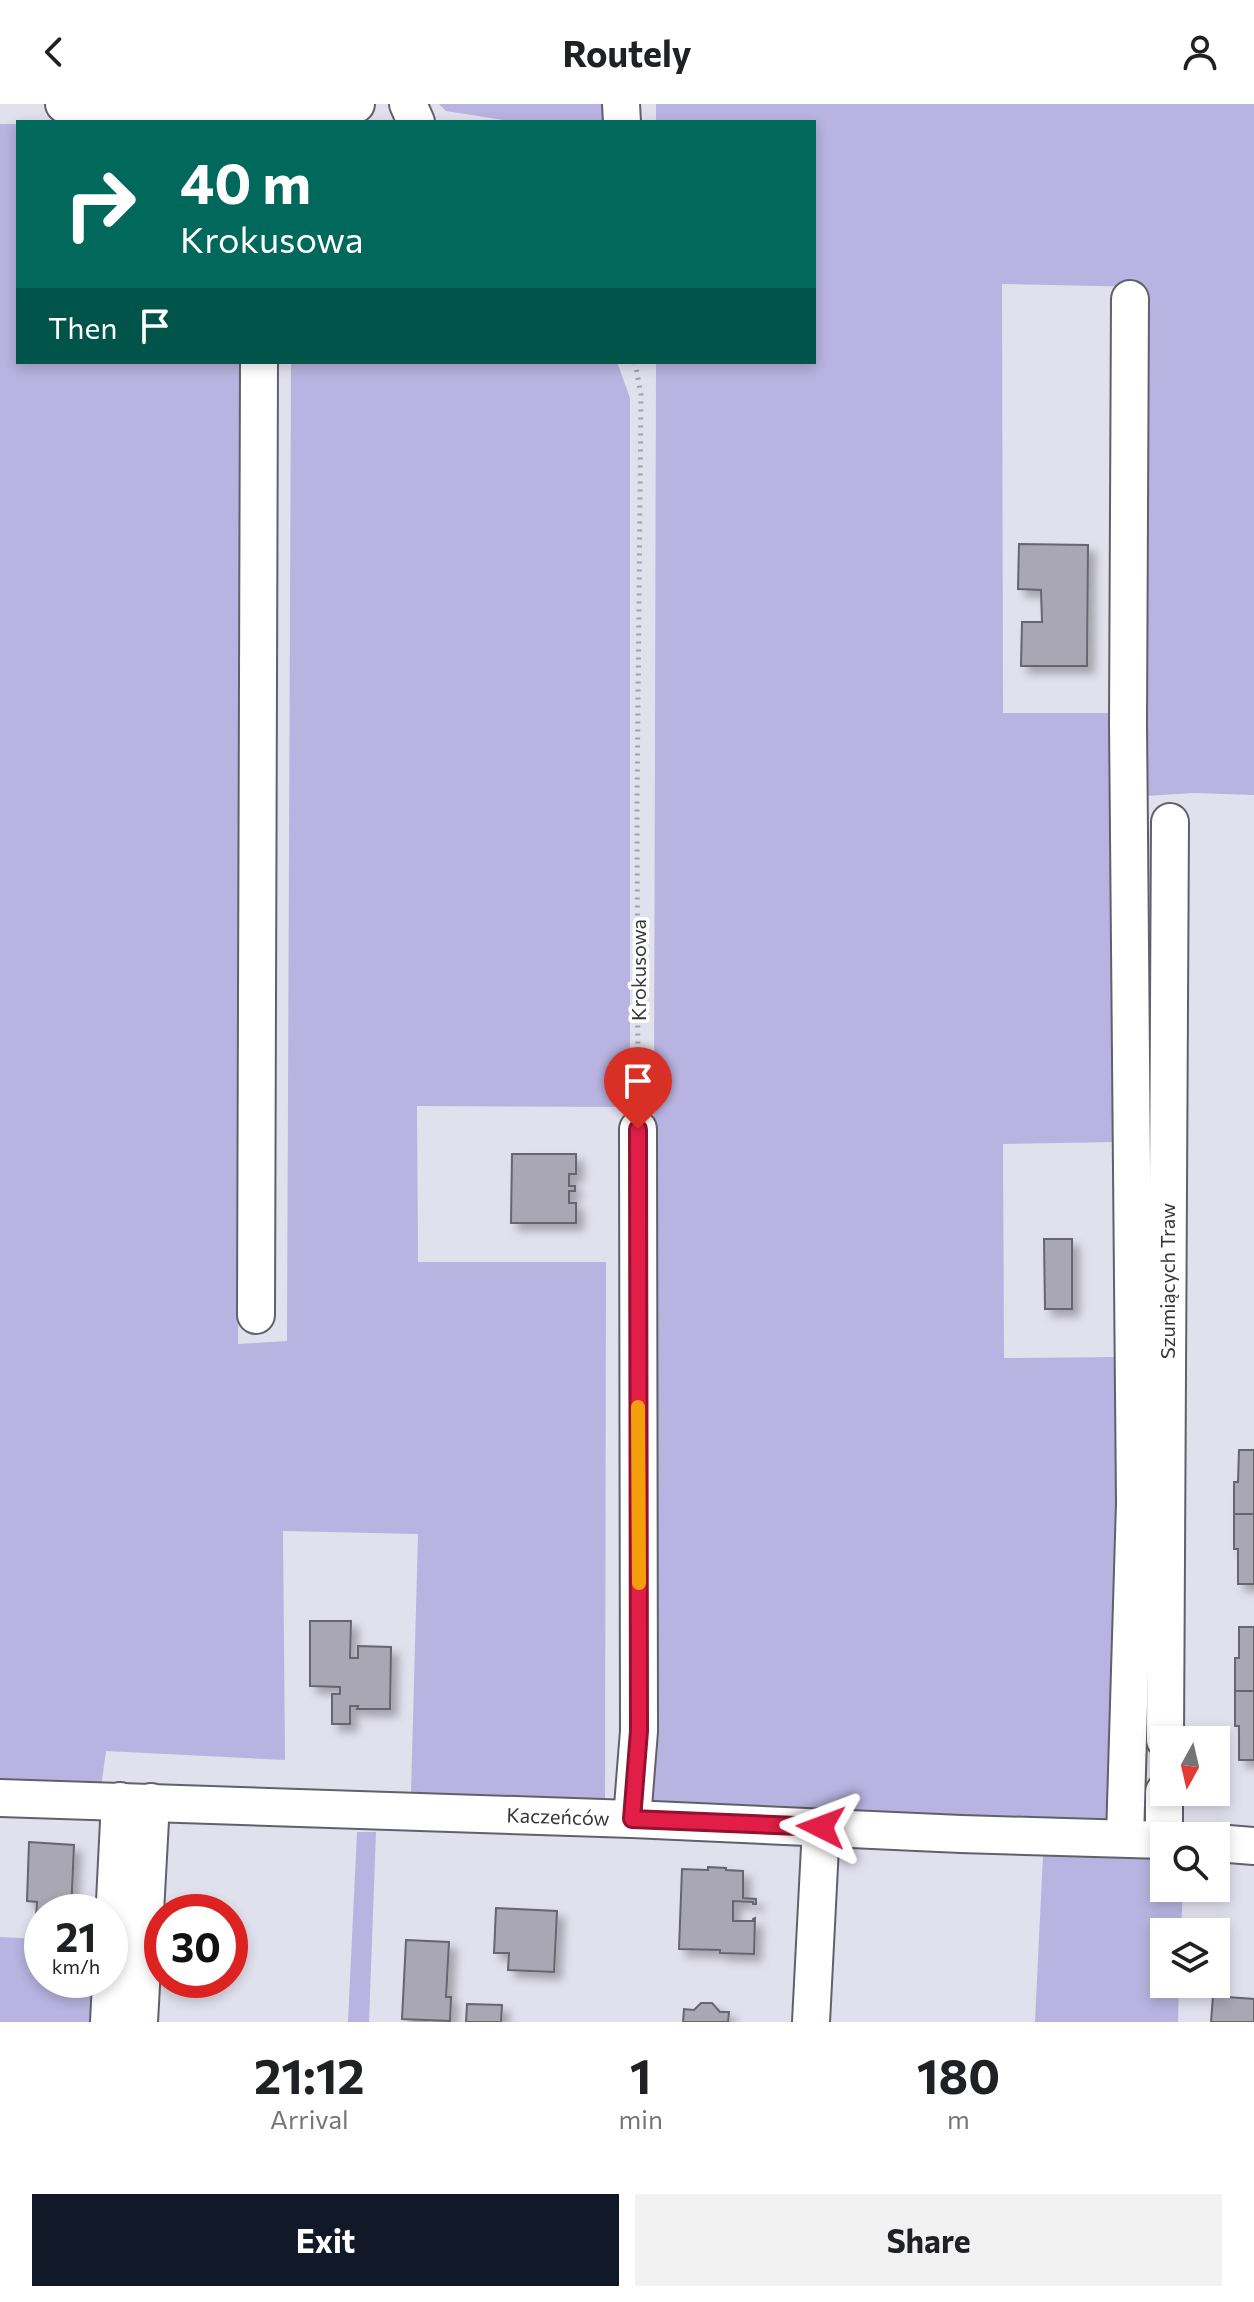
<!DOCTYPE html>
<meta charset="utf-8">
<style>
:root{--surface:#fff;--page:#f2f2f2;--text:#202124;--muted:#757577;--accent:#111827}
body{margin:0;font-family:Commissioner,sans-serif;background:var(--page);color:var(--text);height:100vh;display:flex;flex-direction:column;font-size:30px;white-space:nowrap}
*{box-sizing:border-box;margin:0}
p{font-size:26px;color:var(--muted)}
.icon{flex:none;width:44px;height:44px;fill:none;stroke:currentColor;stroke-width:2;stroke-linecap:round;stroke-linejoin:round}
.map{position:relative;height:1918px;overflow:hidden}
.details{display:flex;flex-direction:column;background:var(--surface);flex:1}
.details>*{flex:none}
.hud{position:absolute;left:16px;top:16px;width:800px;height:244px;border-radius:0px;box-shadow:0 4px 12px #0003;background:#00695c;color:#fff;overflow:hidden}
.needle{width:52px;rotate:188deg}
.buttons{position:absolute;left:1150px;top:1622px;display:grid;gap:16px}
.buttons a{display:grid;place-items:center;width:80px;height:80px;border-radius:0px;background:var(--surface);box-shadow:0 4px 12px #0003;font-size:40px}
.speed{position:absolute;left:24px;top:1790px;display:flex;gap:16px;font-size:40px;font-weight:700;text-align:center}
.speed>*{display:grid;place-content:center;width:104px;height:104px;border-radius:50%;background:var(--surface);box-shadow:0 4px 12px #0003;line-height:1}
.speed small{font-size:20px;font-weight:400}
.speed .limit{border:12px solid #d22;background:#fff;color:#111}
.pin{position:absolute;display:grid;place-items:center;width:68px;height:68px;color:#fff;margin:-82px -34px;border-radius:50% 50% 50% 0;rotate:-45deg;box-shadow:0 0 8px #0007}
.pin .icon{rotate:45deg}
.me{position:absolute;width:88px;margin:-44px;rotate:273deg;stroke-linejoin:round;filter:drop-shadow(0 0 6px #0008)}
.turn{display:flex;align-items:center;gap:28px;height:168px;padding:0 32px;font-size:36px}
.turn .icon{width:104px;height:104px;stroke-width:2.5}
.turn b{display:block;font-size:56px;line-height:68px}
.then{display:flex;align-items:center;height:76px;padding:0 32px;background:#0003;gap:16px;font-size:30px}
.eta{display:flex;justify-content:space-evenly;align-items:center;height:136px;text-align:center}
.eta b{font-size:48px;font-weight:700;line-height:56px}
.cta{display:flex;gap:16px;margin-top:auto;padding:16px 32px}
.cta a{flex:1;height:92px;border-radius:0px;background:var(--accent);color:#fff;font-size:32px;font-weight:700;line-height:92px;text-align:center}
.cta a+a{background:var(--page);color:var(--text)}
header{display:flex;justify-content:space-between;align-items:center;height:104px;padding:0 32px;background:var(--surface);font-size:36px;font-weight:700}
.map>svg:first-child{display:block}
.green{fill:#b8b3e0}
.building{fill:#a8a7b3;stroke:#666570;stroke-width:2;filter:url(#shadow)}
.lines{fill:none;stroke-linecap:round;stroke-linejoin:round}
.minor-casing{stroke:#61606b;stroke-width:40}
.path{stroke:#a2a1ab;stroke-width:5;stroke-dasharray:2 6;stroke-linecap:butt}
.minor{stroke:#fff;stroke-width:36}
.route-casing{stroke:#92132f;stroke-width:20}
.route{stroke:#e11d48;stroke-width:14}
.slow{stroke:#f59e0b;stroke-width:14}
.labels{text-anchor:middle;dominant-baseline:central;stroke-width:7;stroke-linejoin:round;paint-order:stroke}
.street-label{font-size:20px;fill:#36353a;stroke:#fff}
</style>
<header><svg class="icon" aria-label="back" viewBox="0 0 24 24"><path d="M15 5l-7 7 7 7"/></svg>Routely<svg class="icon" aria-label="person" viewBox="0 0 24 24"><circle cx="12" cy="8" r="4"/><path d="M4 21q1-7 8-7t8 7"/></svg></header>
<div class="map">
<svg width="1254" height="1918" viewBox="0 0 1254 1918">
<defs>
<filter id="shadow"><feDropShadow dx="7" dy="7" stdDeviation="4" flood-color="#0004"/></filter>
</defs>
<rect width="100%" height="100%" fill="#e1e0ed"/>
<g class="green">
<path d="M439,0H610V18H516L446,7Z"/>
<path d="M656,0H1254V691L1194,689L1145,692L1142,339L1144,183L1002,180L1003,609H1115V1038L1003,1040L1004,1254L1118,1253L1112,1724L648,1702L654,1000L656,258H814V18H656Z"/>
<path d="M0,20H18V258H242L238,1240L287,1237L291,258H617L630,294V1003L417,1002L418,1158H606L605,1700L411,1690L418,1430L283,1427L285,1656L106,1647L101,1683L0,1684Z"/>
<path d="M357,1728H376L369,1918H348Z"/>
<path d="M1043,1751L1164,1755V1784H1183L1181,1828H1164V1880H1179L1178,1918H1035Z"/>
<path d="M0,1833L42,1835V1876H97L95,1918H0Z"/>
</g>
<g class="building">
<path d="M1019,440L1088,441L1087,562H1021L1022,518H1042L1041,486L1018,485Z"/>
<path d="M512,1050H576V1070H569V1082H575V1087H569V1099H576V1119H511Z"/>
<path d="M1044,1135H1072V1205H1045Z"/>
<path d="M1239,1346H1254V1410H1234V1378H1238Z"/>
<path d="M1234,1410H1254V1480H1238V1445H1234Z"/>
<path d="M310,1517H351L350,1554H358V1542L391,1543L390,1605H357L358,1602H350V1620H332V1590H340V1583L310,1582Z"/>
<path d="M1239,1523H1254V1587H1235V1554H1239Z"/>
<path d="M1235,1587H1254V1656H1239V1622H1235Z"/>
<path d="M29,1738L74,1741L71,1808H42V1815L36,1814L37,1798L27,1797Z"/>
<path d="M708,1763L726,1764V1766L743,1767V1794L756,1795V1800H753V1798L733,1797V1817H753V1815L755,1814L754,1850L720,1849V1846L679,1845L682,1765L708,1766Z"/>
<path d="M496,1804L557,1807L554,1868L508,1866L509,1849H494Z"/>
<path d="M406,1836L449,1838L446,1893H451L450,1917L402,1915Z"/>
<path d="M1213,1892L1254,1895V1918H1211Z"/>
<path d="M701,1899H712L720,1908H729L728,1918H683L684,1905L694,1906Z"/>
<path d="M467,1900L502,1901L501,1918H466Z"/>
</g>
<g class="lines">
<g class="minor-casing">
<g id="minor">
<path d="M64,0L84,3L210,6L356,0"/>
<path d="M408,0L416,18"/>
<path d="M621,0L622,18"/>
<path d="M256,1211L259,258"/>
<path d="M1165,1636L1170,718"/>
<path d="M0,1694L632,1715L961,1730L1164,1736V1688"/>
<path d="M632,1715L639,1627L638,1025"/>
<path d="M1125,1734L1135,1399L1128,619L1130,195"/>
<path d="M1216,1739L1254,1742"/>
<path d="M109,1918L120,1697"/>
<path d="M139,1918L151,1698"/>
<path d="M811,1918L821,1723"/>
</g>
</g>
<path class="path" d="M635,258L641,291L637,702L638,992"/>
<use href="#minor" class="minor"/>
</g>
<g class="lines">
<g class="route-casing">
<path id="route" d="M638,1025L639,1627L632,1715L821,1723"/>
</g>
<use href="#route" class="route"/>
<path class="slow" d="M638,1303L639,1479"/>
</g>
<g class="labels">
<g class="street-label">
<text transform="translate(638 866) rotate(-90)">Krokusowa</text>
<text transform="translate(1167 1177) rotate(-90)">Szumiących Traw</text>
<text transform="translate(558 1712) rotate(2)">Kaczeńców</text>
</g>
</g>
</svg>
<div class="buttons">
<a><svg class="needle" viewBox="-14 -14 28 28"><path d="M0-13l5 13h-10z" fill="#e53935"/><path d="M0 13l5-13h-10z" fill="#757577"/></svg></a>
<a><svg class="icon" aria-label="search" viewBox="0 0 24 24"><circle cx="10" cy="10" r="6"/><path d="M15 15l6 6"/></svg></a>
<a><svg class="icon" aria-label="layers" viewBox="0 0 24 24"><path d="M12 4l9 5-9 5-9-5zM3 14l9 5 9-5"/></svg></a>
</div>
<div class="speed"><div>21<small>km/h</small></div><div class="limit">30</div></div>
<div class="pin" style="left:638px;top:1025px;background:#d93025"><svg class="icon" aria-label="arrive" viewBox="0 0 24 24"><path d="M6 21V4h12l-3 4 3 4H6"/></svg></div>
<svg class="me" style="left:821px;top:1723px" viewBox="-20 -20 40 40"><path d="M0-17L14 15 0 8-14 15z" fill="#e11d48" stroke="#fff" stroke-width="4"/></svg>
<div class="hud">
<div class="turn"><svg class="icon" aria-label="right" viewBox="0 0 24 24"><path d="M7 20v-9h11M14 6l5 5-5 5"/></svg><div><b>40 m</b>Krokusowa</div></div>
<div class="then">Then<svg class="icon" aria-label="arrive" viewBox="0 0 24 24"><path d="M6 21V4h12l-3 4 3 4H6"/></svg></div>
</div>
</div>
<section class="details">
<div class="eta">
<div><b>21:12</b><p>Arrival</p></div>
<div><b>1</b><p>min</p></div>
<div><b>180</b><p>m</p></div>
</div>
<div class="cta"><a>Exit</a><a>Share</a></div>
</section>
